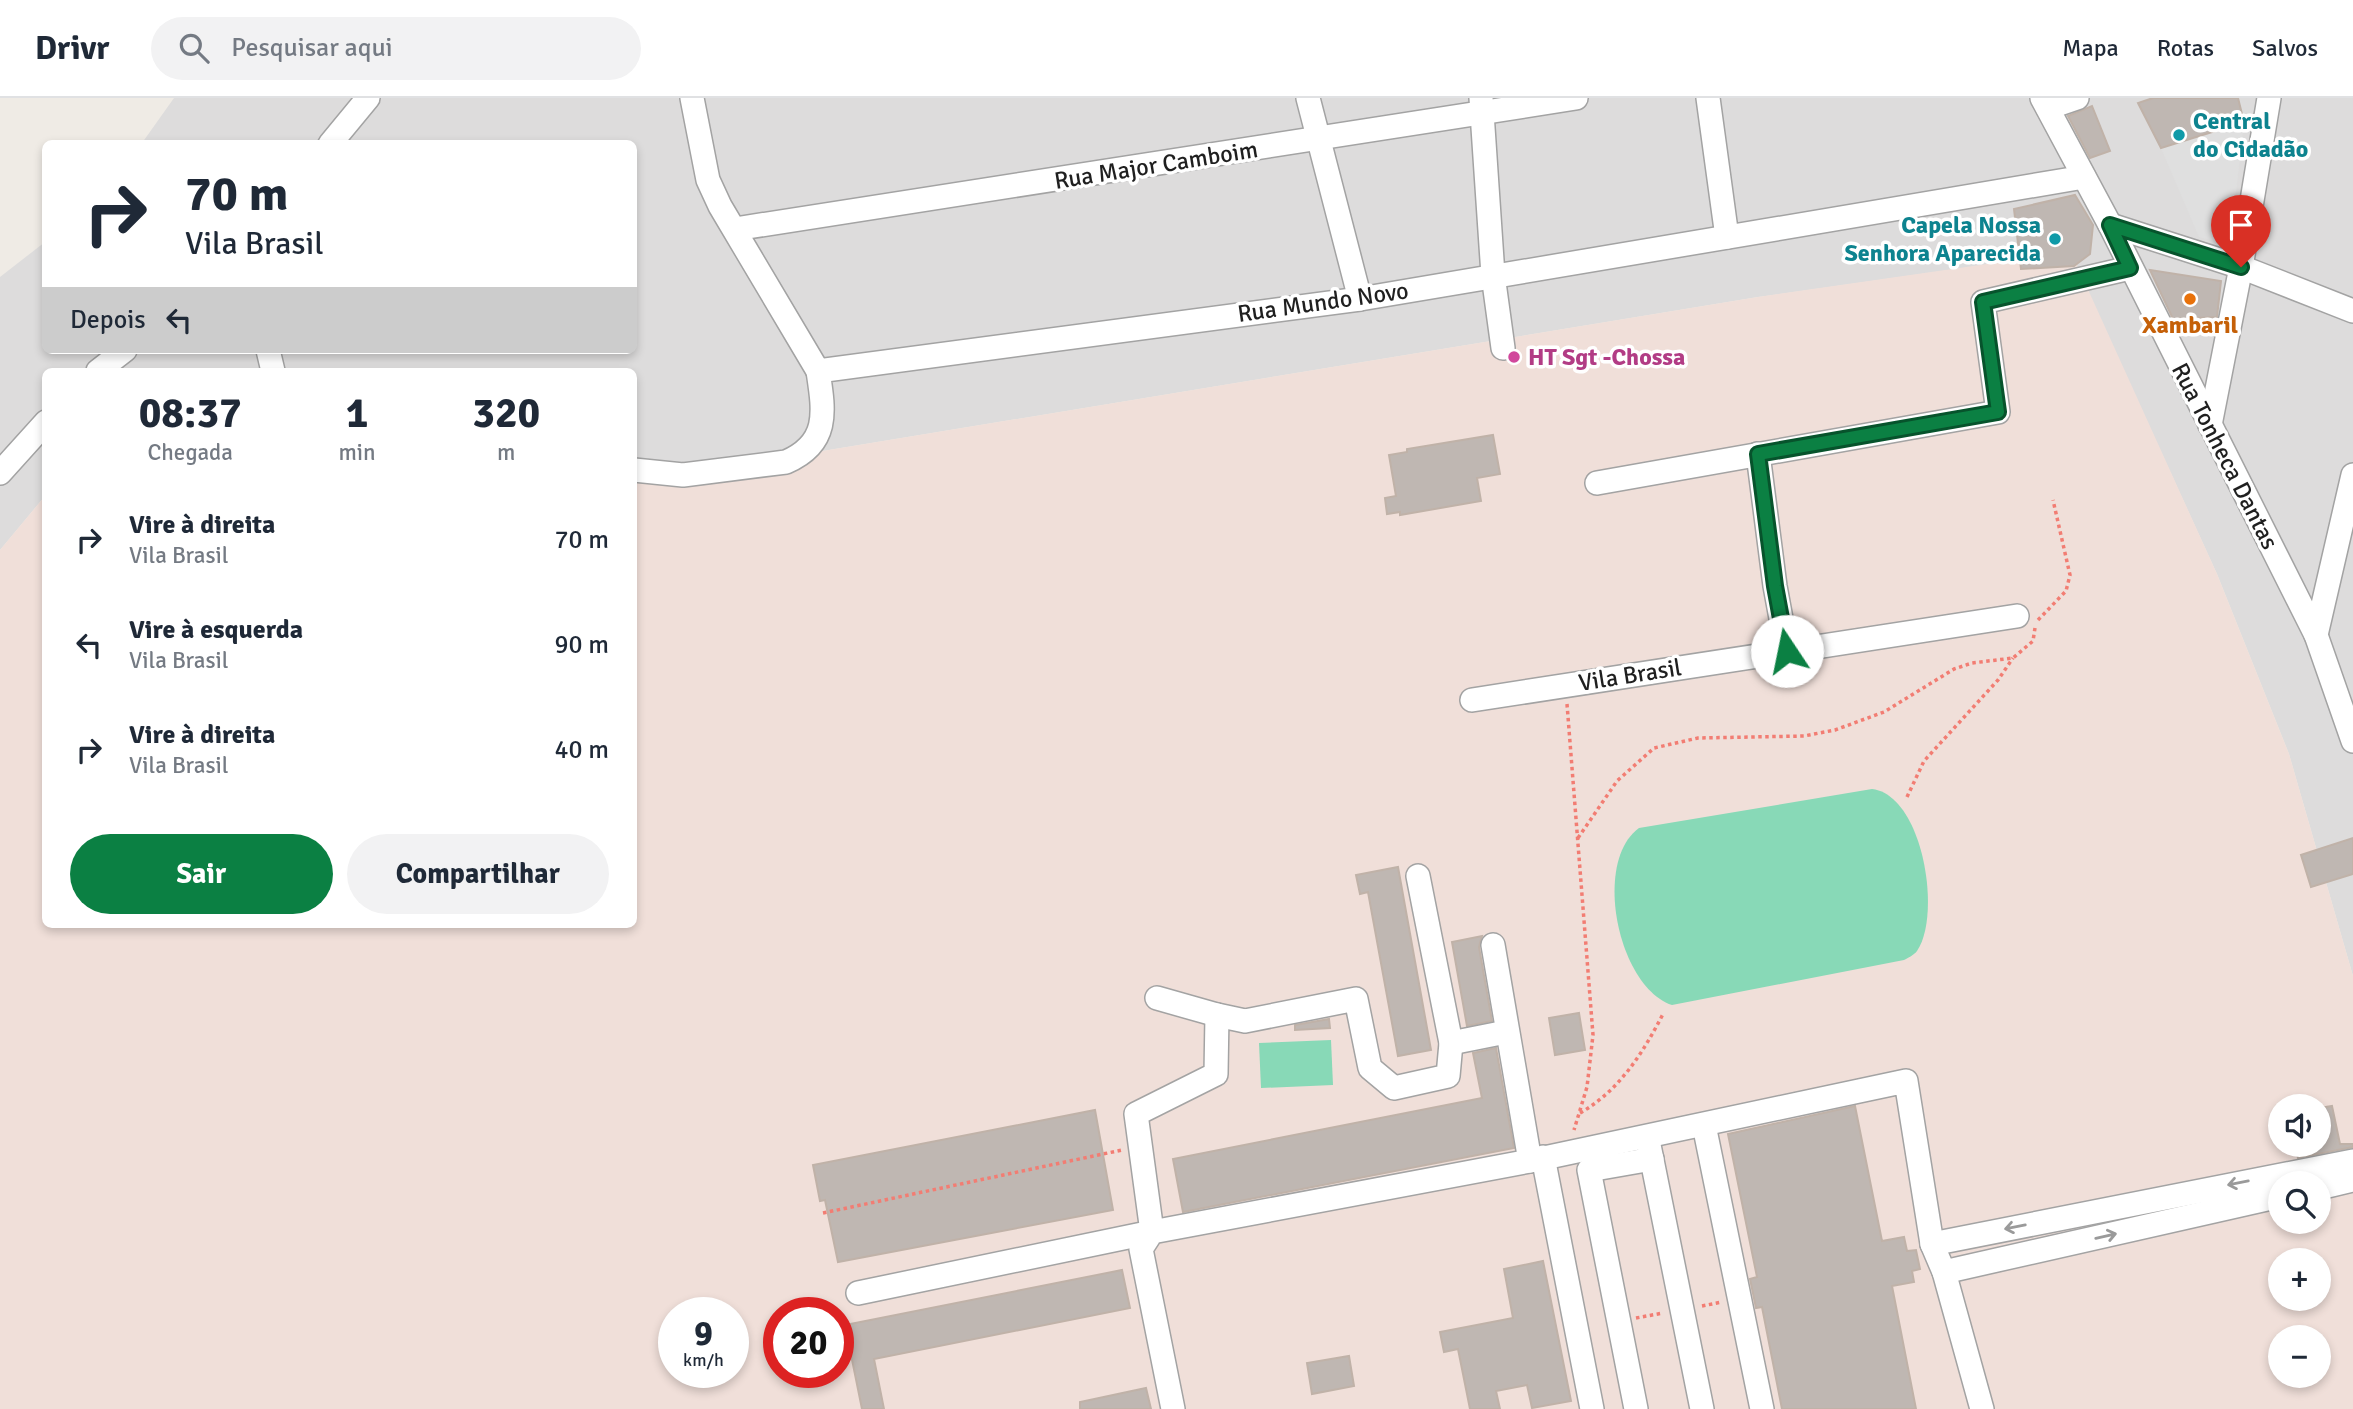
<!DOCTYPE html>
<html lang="pt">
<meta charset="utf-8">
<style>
:root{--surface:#fff;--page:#f2f2f3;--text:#1f2937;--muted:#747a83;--line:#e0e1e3;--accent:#0b8043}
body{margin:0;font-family:Signika,sans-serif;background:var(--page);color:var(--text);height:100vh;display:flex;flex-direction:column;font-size:26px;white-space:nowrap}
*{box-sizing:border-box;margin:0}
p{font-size:23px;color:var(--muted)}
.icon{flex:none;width:38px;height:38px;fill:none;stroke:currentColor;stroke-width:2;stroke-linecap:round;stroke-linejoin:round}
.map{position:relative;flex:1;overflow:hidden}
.sheet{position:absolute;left:42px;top:270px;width:595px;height:560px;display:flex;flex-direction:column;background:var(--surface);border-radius:10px;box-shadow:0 4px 10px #0003}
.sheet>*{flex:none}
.top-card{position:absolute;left:42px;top:42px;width:595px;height:214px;border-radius:10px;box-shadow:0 4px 10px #0003;background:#fff;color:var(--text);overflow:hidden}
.controls{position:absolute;left:2268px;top:996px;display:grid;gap:14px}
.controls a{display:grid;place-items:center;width:63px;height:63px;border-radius:50%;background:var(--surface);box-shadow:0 4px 10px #0003;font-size:35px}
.speed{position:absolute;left:658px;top:1199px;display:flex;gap:14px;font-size:35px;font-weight:700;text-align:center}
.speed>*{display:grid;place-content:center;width:91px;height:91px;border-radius:50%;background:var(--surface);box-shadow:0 4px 10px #0003;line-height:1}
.speed small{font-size:18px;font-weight:400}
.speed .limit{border:10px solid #d22;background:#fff;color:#111}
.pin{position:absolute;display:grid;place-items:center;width:60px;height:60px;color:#fff;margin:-72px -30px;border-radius:50% 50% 50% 0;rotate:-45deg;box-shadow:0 0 7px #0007}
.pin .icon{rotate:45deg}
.me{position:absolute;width:77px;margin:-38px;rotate:349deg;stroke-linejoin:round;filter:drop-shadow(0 0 5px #0008)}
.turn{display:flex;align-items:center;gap:24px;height:147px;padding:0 28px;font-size:32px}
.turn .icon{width:91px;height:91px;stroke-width:2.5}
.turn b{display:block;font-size:49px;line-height:60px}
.then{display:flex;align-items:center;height:66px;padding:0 28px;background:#0003;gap:14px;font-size:26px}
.eta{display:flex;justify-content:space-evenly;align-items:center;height:119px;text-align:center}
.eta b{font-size:42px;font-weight:800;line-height:49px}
.primary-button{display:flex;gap:14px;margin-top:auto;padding:14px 28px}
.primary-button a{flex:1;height:80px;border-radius:42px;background:var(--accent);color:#fff;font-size:28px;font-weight:800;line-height:80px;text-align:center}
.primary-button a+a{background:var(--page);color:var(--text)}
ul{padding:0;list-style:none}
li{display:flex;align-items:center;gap:21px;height:105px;padding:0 28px}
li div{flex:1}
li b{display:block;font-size:26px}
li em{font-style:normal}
header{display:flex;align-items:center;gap:42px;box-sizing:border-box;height:98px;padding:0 35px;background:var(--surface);border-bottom:2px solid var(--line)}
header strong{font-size:33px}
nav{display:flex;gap:38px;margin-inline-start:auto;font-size:24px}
.search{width:490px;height:63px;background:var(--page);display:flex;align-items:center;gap:18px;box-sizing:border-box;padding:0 24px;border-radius:38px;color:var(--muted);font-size:26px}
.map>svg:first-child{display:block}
.residential{fill:#dddcdc}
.military{fill:#f0dfd9;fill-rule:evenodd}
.pitch{fill:#88d9b7}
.parking{fill:#dfdfdf}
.building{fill:#bfb7b2;stroke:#c0b2a8;stroke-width:2}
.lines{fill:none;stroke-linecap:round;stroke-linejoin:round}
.minor-casing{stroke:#a3a3a3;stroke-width:26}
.path{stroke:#f27d73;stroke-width:3.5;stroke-dasharray:3.5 3.5;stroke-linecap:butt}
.minor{stroke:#fff;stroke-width:23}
.oneway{stroke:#9a9a9a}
.route-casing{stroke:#07532c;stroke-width:18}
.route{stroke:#0b8043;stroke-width:12}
.culture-dot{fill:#0f9aa8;stroke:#fff;stroke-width:2.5}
.food-dot{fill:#e8710a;stroke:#fff;stroke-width:2.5}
.hotel-dot{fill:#d1479c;stroke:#fff;stroke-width:2.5}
.labels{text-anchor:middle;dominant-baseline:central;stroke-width:7;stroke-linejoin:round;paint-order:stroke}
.culture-label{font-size:24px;font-weight:bold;fill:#0d838f;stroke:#fff;text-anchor:start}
.street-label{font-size:24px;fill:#1f1f1f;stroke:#fff}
.food-label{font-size:24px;font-weight:bold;fill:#c56008;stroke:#fff}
.hotel-label{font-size:24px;font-weight:bold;fill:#b23c85;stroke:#fff;text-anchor:start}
</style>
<header>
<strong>Drivr</strong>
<div class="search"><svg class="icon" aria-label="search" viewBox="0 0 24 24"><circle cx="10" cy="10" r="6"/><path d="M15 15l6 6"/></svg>Pesquisar aqui</div>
<nav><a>Mapa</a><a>Rotas</a><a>Salvos</a></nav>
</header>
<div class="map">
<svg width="2353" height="1311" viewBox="0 0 2353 1311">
<rect width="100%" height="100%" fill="#efebe5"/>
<path class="residential" d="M174,0H2353V878L2289,656L2217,476L2070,155L1758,199L634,384V273H46L45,398L0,452V179L45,144L46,252H634V46L142,45Z"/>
<path class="military" d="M2071,154L2217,476L2289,656L2353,878V1311H0V452L45,398L46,826H634V384L1758,199ZM2280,1008H2319V1046H2280ZM2280,1085H2319V1124H2280ZM2280,1162H2319V1200H2280ZM674,1214H733V1274H674ZM779,1214H838V1274H779ZM2280,1239H2319V1278H2280Z"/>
<g class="pitch">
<path d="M1872,691C1923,697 1942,817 1917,853C1914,857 1908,860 1904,862L1672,907C1618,889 1592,764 1639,730Z"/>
<path d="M1331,942L1333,987L1261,990L1259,945Z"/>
</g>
<path class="parking" d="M2244,24L2230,147L2199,139L2161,50Z"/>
<g class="building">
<path d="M2153,0H2238L2244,24L2161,50L2138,5Z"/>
<path d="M2092,8L2110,53L2090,60L2068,18Z"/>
<path d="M2075,97L2093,127L2090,156L2074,168L2021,171L2014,111Z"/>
<path d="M2150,172L2221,183L2217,219L2173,221Z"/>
<path d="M1493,337L1500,376L1477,380L1481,403L1400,417V414L1387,416L1385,400L1396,398L1389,357L1407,354V351Z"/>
<path d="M2353,740V776L2311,789L2301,757Z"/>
<path d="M1398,769L1431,952L1398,958L1368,794L1360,796L1356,777Z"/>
<path d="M1482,838L1479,849L1492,923L1467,928L1452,844Z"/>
<path d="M1579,915L1585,952L1555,957L1549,920Z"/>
<path d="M1329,921L1330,930L1295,932V927Z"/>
<path d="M1496,950L1514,1050L1183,1114L1173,1061L1482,1000L1473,955Z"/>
<path d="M1855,1008L1882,1143L1904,1139L1907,1153L1916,1152L1920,1171L1912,1173L1914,1184L1892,1188L1916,1311H1782L1762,1209L1756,1210L1750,1181L1757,1179L1728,1036Z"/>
<path d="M2332,1008L2340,1046H2353V1049L2298,1060L2295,1046H2319V1010Z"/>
<path d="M1095,1012L1113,1112L838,1164L825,1102L820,1103L813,1067Z"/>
<path d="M1543,1163L1571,1303L1532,1310L1527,1287L1496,1293L1500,1311H1470L1458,1251L1444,1254L1440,1234L1513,1220L1504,1171Z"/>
<path d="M1122,1172L1130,1210L874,1261L884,1311H862L845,1227Z"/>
<path d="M1349,1258L1354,1288L1312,1296L1307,1265Z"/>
<path d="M1146,1290L1151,1311H1080V1304Z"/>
</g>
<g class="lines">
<g class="minor-casing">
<g id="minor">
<path d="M692,0L708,82L720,108L818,273"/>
<path d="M1308,0L1360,201"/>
<path d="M1481,0L1493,177L1503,250"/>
<path d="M1708,0L1727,139"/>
<path d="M2042,0L2110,127L2316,537L2353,643"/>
<path d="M2048,10L2077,0"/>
<path d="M330,46L368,0"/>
<path d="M2110,127L2241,169L2353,213"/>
<path d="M735,131L1576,0"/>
<path d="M268,252L273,273"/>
<path d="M98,273L125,252"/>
<path d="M2210,327L2241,169L2269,0"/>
<path d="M1758,356L1775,488L1787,553"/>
<path d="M634,372L683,377L786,364C830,345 824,313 818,273L1360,201L2084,79"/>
<path d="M0,375L46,324"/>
<path d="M1597,385L1998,314L1983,204L2130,170"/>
<path d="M2316,537L2353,377"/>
<path d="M1472,602L2017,518"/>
<path d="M1493,847L1530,1063"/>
<path d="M1157,900L1217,917"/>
<path d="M1451,945L1506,934"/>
<path d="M1704,1027L1762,1311"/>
<path d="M1649,1047L1702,1311"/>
<path d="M1543,1059L1592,1311"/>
<path d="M2319,1090L2353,1082"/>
<path d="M1932,1146L2353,1063"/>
<path d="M1944,1174L2280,1098"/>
<path d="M858,1195L1152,1134L1136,1016L1216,976L1217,917L1245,923L1356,901L1370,970L1394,990L1448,978L1451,945L1418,778"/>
<path d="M1173,1311L1141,1151L1152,1134L1530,1063L1906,983L1932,1146L1944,1174L1982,1311"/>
<path d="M1636,1311L1589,1072L1652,1061"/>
</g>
</g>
<g class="path">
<path d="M2038,522L2066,493L2070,477L2053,402"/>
<path d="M1567,606L1593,937L1587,989L1574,1032"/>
<path d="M1907,699L1924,663L1998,582L2013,560"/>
<path d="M1578,740L1617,683L1654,650L1698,640L1804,638L1835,632L1884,614L1954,571L1972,565L2013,560L2033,543L2035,530"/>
<path d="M1580,1015C1619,993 1643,955 1663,916"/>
<path d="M823,1115L1122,1052"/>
<path d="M1702,1208L1722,1204"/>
<path d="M1636,1220L1663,1215"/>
</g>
<use href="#minor" class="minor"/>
</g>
<defs><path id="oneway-shaft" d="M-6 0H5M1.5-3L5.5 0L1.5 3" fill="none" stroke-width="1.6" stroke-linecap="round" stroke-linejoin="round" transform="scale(1.75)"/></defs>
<g class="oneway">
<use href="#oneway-shaft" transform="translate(2238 1085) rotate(169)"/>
<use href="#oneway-shaft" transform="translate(2015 1129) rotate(169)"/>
<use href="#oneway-shaft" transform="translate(2106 1138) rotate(-13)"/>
</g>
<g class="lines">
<g class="route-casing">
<path id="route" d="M1787,553L1775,488L1758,356L1998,314L1983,204L2130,170L2110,127L2241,169"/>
</g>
<use href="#route" class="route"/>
</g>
<g class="culture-dot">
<circle cx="2179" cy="37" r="7"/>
<circle cx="2055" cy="141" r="7"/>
</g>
<circle class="food-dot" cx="2190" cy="201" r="7"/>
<circle class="hotel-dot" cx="1514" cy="259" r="7"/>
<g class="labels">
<g class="culture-label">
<text x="2193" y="23">Central<tspan x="2193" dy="28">do Cidadão</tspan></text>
<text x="2041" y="127" text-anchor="end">Capela Nossa<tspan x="2041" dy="28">Senhora Aparecida</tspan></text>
</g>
<g class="street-label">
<text transform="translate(1156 67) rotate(-9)">Rua Major Camboim</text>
<text transform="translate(1323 204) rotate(-8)">Rua Mundo Novo</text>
<text transform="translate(2225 358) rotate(63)">Rua Tonheca Dantas</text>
<text transform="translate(1630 577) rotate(-9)">Vila Brasil</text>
</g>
<g class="food-label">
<text x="2190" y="227">Xambaril</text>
</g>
<g class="hotel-label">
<text x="1528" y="259">HT Sgt -Chossa</text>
</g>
</g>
</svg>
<div class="controls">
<a><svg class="icon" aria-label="sound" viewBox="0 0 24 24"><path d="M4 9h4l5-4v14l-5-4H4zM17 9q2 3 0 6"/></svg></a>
<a><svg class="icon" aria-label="search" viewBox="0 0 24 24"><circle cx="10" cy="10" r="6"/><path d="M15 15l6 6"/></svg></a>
<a>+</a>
<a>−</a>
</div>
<div class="speed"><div>9<small>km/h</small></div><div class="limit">20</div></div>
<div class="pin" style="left:2241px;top:169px;background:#d93025"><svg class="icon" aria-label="arrive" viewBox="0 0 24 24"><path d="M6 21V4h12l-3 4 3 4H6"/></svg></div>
<svg class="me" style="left:1787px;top:553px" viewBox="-20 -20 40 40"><circle r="19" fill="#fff"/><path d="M0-13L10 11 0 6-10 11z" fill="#0b8043"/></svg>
<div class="top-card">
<div class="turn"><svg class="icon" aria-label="right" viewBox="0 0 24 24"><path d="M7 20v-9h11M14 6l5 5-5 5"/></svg><div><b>70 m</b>Vila Brasil</div></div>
<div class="then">Depois<svg class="icon" aria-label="left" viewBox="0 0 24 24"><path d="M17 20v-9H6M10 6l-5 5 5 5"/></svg></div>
</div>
<section class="sheet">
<div class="eta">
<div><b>08:37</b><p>Chegada</p></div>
<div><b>1</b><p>min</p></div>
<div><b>320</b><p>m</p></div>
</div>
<ul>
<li><svg class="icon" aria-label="right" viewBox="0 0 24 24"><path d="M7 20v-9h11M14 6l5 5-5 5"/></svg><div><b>Vire à direita</b><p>Vila Brasil</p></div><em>70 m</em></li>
<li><svg class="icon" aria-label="left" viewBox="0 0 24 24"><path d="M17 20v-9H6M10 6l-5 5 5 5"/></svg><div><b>Vire à esquerda</b><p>Vila Brasil</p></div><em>90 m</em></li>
<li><svg class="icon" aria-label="right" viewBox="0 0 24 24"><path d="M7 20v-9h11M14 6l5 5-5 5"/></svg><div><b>Vire à direita</b><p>Vila Brasil</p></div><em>40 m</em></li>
</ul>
<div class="primary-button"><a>Sair</a><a>Compartilhar</a></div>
</section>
</div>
